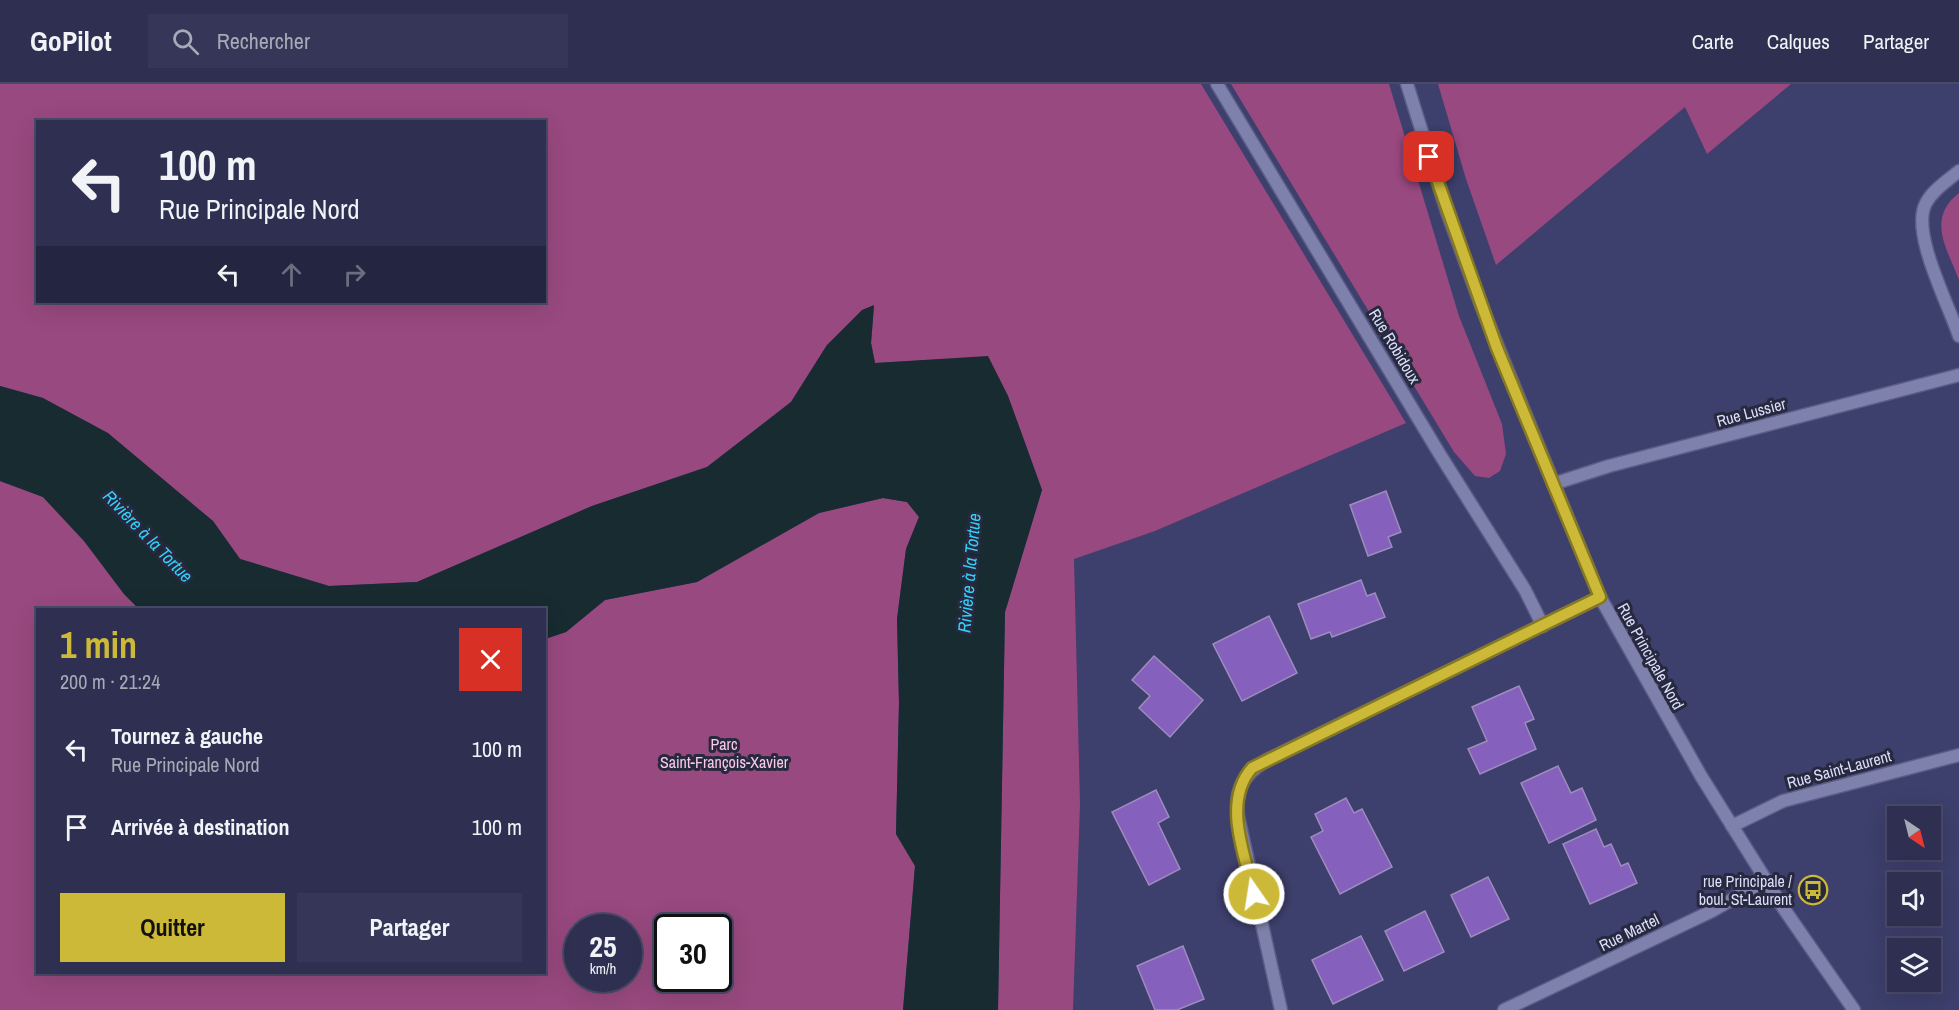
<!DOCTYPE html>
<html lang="fr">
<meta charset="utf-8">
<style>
:root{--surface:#2e2f51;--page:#363758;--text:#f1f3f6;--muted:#a7a9b7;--line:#494a68;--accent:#cdb938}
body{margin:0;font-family:"Archivo Narrow",sans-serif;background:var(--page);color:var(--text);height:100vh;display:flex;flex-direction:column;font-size:22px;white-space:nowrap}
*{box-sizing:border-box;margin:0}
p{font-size:20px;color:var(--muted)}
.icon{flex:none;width:33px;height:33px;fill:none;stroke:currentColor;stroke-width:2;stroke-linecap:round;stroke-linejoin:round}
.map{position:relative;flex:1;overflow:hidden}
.sheet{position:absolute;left:36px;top:524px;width:510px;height:366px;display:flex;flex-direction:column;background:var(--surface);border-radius:0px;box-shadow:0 6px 24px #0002,0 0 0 2px var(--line)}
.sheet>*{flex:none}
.banner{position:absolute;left:36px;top:36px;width:510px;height:183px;border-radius:0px;box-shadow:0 6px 24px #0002,0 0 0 2px var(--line);background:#2e2f51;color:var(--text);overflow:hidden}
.needle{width:39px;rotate:145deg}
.fabs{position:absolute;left:1887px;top:722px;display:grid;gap:12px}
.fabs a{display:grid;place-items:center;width:54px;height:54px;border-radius:0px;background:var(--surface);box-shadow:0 6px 24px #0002,0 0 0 2px var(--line);font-size:30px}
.speed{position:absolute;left:564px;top:830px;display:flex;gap:12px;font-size:30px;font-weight:700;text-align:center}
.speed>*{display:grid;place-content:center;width:78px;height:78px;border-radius:50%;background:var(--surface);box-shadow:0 6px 24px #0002,0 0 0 2px var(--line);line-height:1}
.speed small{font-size:15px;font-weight:400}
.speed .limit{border:3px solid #111;border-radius:9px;background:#fff;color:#111}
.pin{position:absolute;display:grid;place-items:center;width:51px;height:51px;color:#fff;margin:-26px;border-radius:12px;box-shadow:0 3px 9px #0006}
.me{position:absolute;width:66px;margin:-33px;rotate:347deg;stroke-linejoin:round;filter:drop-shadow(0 0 4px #0008)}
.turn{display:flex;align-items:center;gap:21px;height:126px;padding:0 24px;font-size:27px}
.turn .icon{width:78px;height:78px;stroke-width:2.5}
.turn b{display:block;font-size:42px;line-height:51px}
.lanes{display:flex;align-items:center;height:57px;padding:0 24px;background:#0003;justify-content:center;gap:30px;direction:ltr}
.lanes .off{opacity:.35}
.round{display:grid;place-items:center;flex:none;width:63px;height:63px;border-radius:0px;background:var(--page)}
.head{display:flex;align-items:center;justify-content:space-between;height:102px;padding:0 24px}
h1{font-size:36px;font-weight:700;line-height:45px;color:var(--accent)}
.cta{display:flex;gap:12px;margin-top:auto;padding:12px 24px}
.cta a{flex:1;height:69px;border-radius:0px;background:var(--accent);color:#111;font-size:24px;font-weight:700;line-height:69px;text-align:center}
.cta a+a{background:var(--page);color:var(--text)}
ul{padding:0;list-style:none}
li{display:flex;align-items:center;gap:18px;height:78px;padding:0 24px}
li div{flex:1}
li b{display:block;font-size:22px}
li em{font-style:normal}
header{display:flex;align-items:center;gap:36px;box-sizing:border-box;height:84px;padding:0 30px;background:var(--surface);border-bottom:2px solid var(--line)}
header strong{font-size:28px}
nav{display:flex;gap:33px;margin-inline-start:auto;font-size:21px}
.search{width:420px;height:54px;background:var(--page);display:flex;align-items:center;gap:15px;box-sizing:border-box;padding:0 21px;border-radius:0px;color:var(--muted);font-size:22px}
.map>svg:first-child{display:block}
.green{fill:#98497f;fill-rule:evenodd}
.water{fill:#172b31}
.building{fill:#8560bc;stroke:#9e8cbe;stroke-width:1.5}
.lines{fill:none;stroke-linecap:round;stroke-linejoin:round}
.minor-casing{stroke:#5a5c86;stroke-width:15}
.tertiary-casing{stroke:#5a5c86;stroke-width:15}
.minor{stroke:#7e81ab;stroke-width:12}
.tertiary{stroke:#7e81ab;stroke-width:12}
.route-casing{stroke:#857824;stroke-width:15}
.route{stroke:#cdb938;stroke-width:10}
.labels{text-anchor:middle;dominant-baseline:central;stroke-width:6;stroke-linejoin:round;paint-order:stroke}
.street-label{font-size:16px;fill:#dcdffb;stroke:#27293e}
.park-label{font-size:16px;fill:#fac9e8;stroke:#27293e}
.poi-label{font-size:16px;fill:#dcdffb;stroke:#27293e;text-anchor:end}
.water-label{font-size:18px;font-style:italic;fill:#31d1fb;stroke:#27293e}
</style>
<header>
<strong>GoPilot</strong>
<div class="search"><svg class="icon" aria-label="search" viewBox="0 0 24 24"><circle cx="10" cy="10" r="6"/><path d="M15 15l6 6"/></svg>Rechercher</div>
<nav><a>Carte</a><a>Calques</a><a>Partager</a></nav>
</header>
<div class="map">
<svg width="1959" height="926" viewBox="0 0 1959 926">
<rect width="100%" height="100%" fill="#3d3f6c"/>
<g class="green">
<path d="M0,0H1201L1406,339L1155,447L1074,475L1080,720L1073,926H998L1005,528L1042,406L1008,312L988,273L875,279L871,259L874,222L827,261L791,318L707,383L592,422L417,498L329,502L240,475L213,437L43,314L0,302ZM38,38H544V218H38Z"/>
<path d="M1231,0H1389L1459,232L1502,340L1506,370L1500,387L1489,394L1475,392L1454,368Z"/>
<path d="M1438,0H1791L1707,70L1685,23L1496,181L1466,95Z"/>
<path d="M1959,109V196C1947,164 1926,135 1959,109Z"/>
<path d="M0,397L43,413L84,457L124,510L139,525H38V888H544L545,555L566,548L605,516L697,498L819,429L883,414L907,418L919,433L906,465L897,535L899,619L896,750L915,782L903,926H0ZM578,843H628V894H578ZM668,843H718V894H668Z"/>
</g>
<path class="water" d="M874,221L871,259L875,279L988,272L1008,312L1042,406L1005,528L998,926H903L915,782L896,750L899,619L897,535L906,465L919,433L907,418L883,414L819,429L697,498L605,516L566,548L545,555L544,525H139L124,510L84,457L43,413L0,397V302L43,314L108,349L213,437L240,475L329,502L417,498L592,422L707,383L791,318L827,261L862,226Z"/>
<g class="building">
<path d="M1386,407L1401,448L1388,453L1392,463L1368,472L1350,421Z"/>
<path d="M1361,496L1367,512L1375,509L1385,533L1332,553L1330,548L1311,555L1298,520Z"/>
<path d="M1269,532L1297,589L1242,617L1213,560Z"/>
<path d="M1154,572L1203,616L1170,653L1139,624L1150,612L1132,596Z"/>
<path d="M1519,602L1534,635L1525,639L1536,665L1480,690L1468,665L1487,657L1472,623Z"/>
<path d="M1558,682L1571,709L1582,704L1596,736L1549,759L1521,699Z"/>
<path d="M1156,706L1169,733L1158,739L1180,785L1149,801L1112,728Z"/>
<path d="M1346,714L1354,729L1362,725L1392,783L1340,810L1311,753L1323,747L1315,730Z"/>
<path d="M1596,745L1604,763L1611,760L1621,782L1628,779L1637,799L1590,820L1563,760Z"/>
<path d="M1488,793L1509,835L1471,853L1451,811Z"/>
<path d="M1425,827L1444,868L1404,887L1385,847Z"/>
<path d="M1361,852L1383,896L1333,920L1312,876Z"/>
<path d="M1183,862L1204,915L1177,926H1155L1137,882Z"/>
</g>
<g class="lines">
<g class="minor-casing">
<g id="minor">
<path d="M1217,0L1439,369L1525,506L1543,542"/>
<path d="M1959,87C1947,97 1933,106 1926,119C1910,148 1949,221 1959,252"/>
<path d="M1553,400L1609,382L1959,291"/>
<path d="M1281,926L1238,732C1234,705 1244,690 1267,676L1600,513"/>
<path d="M1504,926L1712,827L1766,796"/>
</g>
</g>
<g class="tertiary-casing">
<g id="tertiary">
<path d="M1407,0L1447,128L1481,221L1600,513L1701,692L1784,825L1854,926"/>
<path d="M1732,742L1783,717L1959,671"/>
</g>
</g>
<use href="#minor" class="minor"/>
<use href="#tertiary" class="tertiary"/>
</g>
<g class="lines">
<g class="route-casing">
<path id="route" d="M1254,810C1245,771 1222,718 1252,684L1600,513L1497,264L1429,73"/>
</g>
<use href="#route" class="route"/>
</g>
<defs>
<g id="bus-ring" transform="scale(1.5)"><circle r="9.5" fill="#27293e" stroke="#cdb938" stroke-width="1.5"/><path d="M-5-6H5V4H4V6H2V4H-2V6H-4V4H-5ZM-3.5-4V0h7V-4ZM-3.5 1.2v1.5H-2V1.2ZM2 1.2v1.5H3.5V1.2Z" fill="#cdb938"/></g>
</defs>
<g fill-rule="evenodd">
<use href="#bus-ring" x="1813" y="806"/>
</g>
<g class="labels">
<g class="street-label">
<text transform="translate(1395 262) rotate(59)">Rue Robidoux</text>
<text transform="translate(1751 328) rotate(-15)">Rue Lussier</text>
<text transform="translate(1651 572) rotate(61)">Rue Principale Nord</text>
<text transform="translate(1839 685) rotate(-15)">Rue Saint-Laurent</text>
<text transform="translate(1629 848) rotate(-26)">Rue Martel</text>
</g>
<g class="park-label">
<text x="724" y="660">Parc<tspan x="724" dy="18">Saint-François-Xavier</tspan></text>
</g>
<g class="poi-label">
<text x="1792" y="797">rue Principale /<tspan x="1792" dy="18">boul. St-Laurent</tspan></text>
</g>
<g class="water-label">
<text transform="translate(148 452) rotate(46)">Rivière à la Tortue</text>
<text transform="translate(969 489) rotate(-85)">Rivière à la Tortue</text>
</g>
</g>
</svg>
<div class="fabs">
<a><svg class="needle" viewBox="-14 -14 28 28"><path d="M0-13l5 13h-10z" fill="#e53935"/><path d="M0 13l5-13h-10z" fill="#a7a9b7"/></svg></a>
<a><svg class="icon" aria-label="sound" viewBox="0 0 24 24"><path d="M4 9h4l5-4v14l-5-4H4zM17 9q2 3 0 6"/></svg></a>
<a><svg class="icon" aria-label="layers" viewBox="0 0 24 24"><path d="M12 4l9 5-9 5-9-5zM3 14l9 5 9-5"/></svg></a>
</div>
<div class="speed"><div>25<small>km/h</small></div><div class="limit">30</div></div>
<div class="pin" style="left:1429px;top:73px;background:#d93025"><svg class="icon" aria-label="arrive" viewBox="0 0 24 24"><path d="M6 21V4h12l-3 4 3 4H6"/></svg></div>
<svg class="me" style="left:1254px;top:810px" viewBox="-20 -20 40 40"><circle r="17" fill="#cdb938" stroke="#fff" stroke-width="3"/><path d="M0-11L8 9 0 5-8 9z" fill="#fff"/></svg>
<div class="banner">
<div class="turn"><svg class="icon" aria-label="left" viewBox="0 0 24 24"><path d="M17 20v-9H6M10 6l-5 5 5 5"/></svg><div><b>100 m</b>Rue Principale Nord</div></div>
<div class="lanes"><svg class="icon" aria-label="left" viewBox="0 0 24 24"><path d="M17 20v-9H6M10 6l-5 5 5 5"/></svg><svg class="icon off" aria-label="ahead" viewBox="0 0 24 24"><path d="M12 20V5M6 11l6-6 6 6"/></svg><svg class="icon off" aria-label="right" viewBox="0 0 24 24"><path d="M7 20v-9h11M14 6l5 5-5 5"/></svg></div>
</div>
<section class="sheet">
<div class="head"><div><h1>1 min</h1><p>200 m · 21:24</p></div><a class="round" style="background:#d93025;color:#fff"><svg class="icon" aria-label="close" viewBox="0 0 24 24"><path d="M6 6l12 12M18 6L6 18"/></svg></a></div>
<ul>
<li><svg class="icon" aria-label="left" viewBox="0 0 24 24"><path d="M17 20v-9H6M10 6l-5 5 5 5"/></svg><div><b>Tournez à gauche</b><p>Rue Principale Nord</p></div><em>100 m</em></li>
<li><svg class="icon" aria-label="arrive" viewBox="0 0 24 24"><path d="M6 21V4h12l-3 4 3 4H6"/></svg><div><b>Arrivée à destination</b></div><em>100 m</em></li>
</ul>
<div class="cta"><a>Quitter</a><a>Partager</a></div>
</section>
</div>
